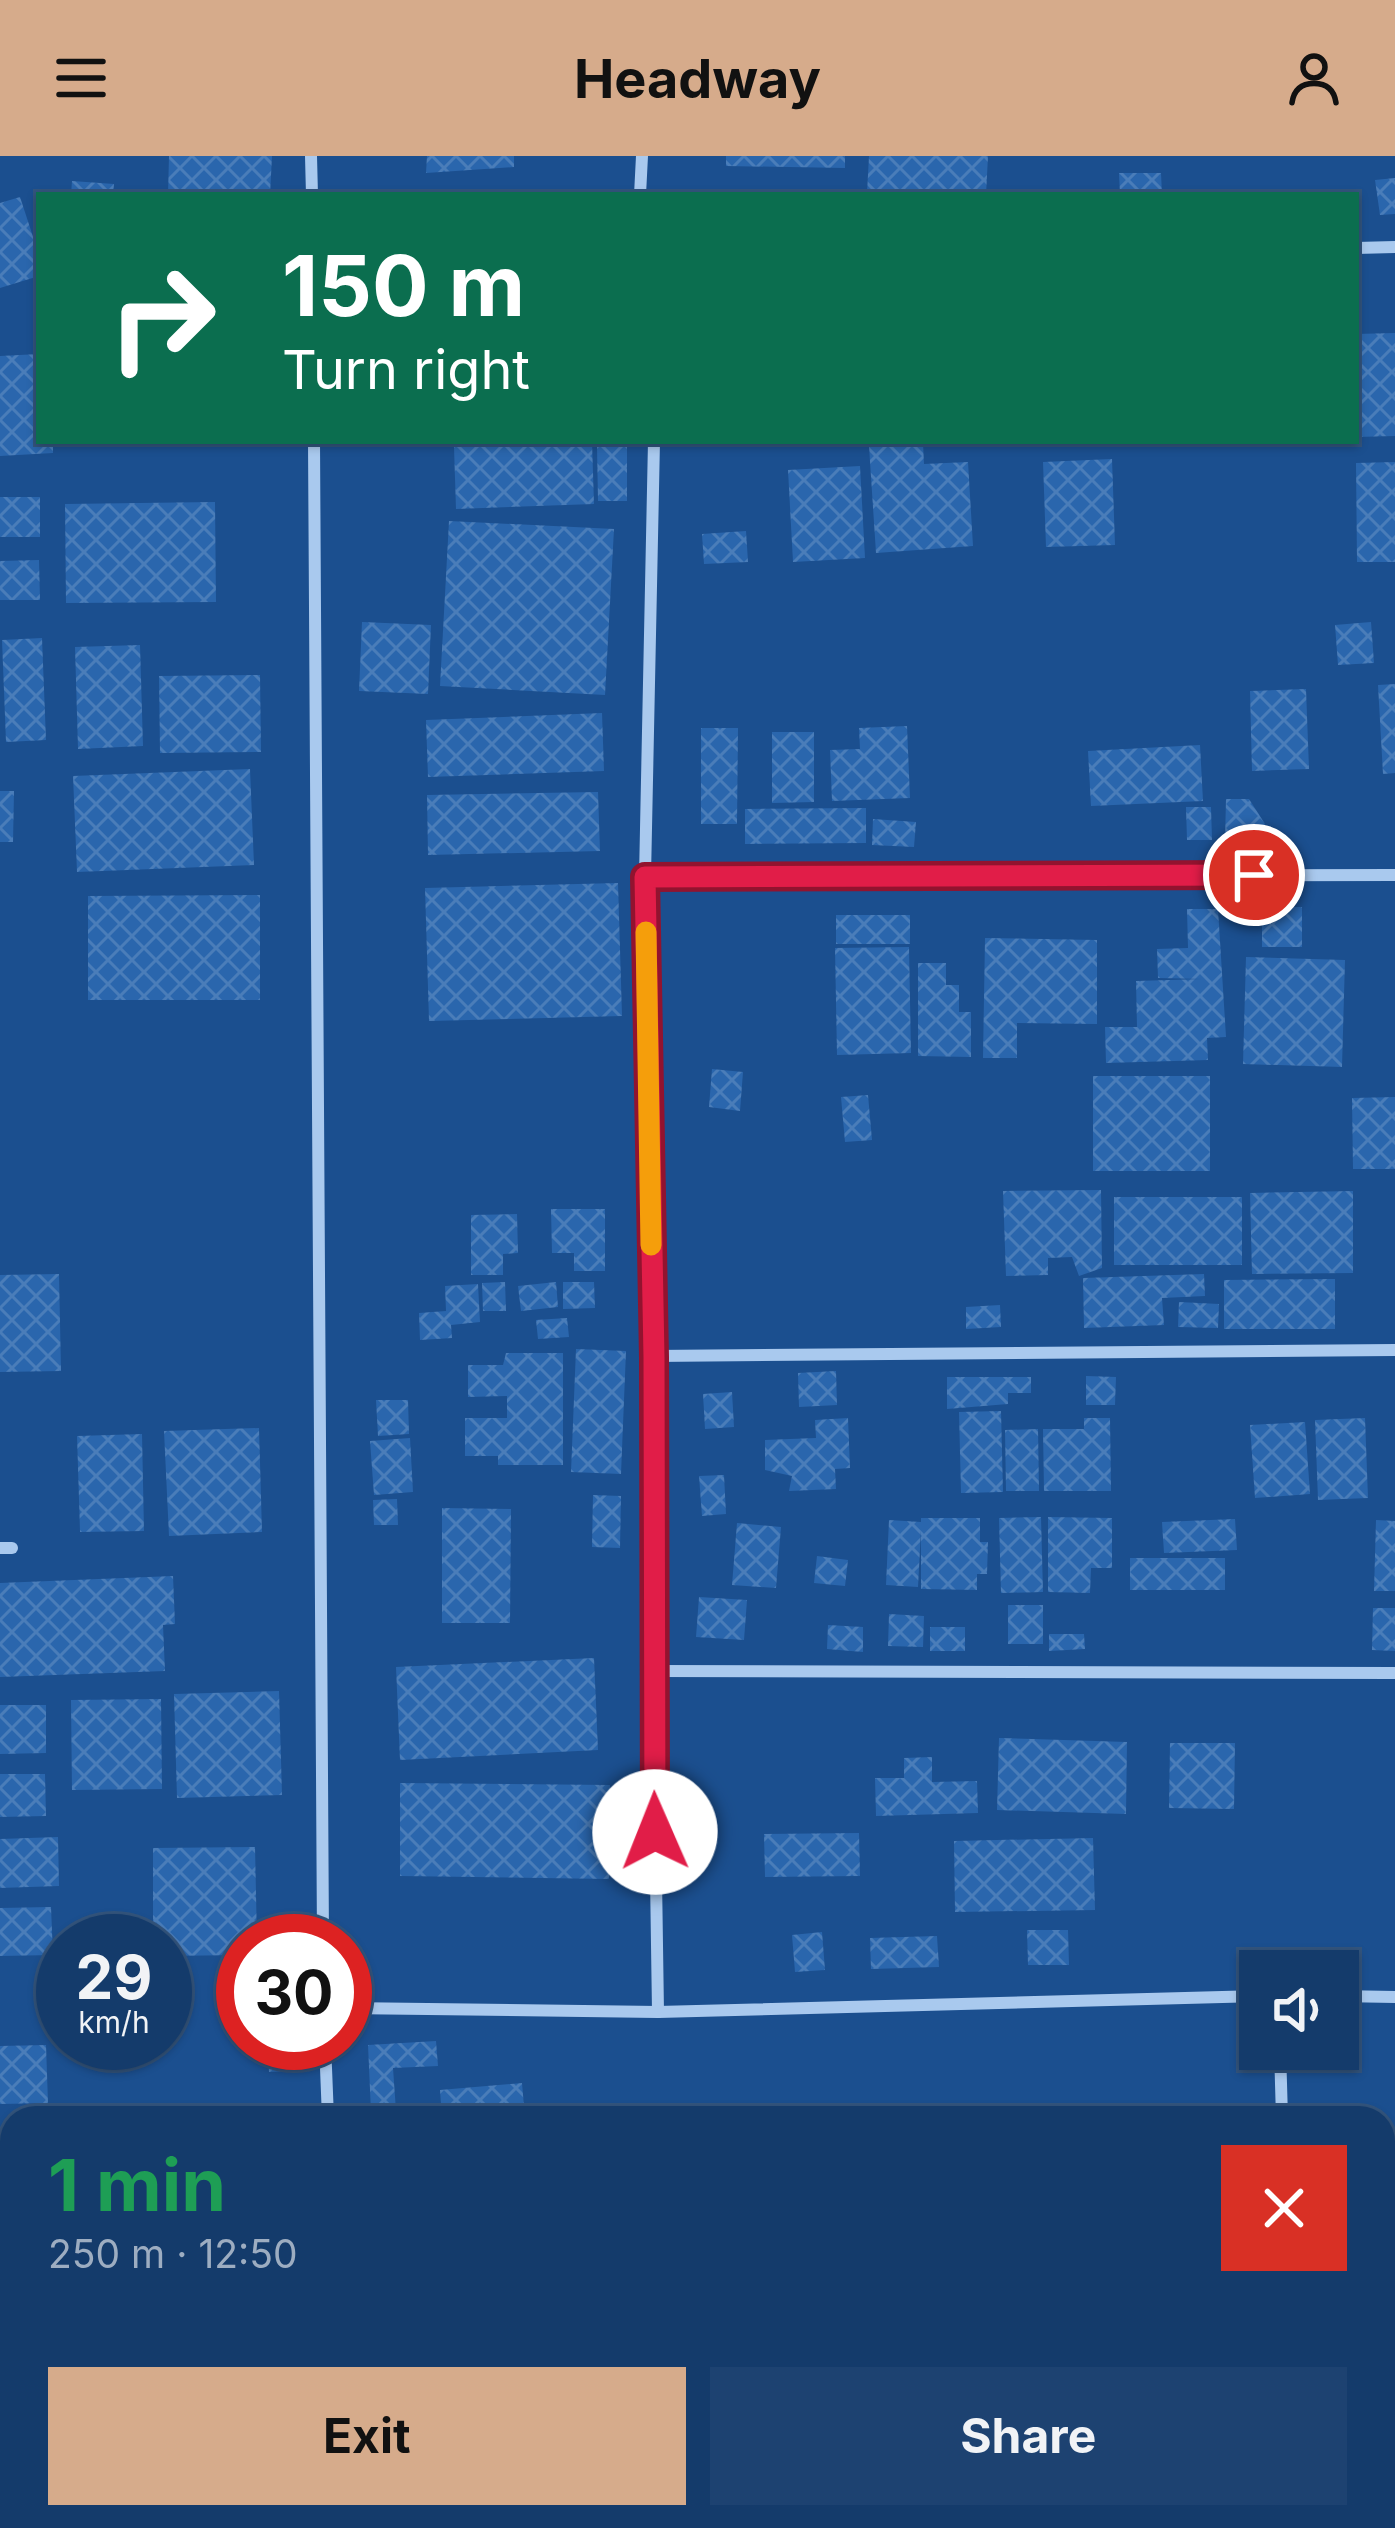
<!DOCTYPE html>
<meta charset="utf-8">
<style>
:root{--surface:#143b6b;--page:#1d4271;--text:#f1f3f6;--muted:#9dadc1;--line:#33557e;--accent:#d6ab8b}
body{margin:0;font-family:Inter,sans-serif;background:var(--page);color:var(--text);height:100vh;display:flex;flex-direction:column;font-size:45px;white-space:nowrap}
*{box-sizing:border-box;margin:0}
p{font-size:39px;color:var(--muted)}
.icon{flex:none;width:66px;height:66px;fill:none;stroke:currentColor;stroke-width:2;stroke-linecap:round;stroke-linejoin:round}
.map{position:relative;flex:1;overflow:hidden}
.panel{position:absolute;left:0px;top:1950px;width:1395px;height:423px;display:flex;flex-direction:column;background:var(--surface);border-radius:36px 36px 0 0;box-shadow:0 3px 9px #0004,0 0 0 3px var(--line)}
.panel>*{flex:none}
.guide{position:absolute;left:36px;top:36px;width:1323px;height:252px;border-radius:0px;box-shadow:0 3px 9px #0004,0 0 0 3px var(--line);background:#0b6e4f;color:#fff;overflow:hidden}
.tools{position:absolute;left:1239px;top:1794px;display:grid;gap:24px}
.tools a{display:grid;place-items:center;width:120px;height:120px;border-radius:0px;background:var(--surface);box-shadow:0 3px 9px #0004,0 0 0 3px var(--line);font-size:60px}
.speed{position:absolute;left:36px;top:1758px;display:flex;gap:24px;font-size:60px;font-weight:700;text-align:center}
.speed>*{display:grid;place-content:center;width:156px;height:156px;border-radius:50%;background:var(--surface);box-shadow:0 3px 9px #0004,0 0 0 3px var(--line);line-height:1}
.speed small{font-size:30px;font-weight:400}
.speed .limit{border:18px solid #d22;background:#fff;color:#111}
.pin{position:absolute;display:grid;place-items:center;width:102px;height:102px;color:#fff;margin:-51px;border:6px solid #fff;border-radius:50%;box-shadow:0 3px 12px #0007}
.me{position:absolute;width:132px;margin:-66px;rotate:359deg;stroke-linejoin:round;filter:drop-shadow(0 0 9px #0008)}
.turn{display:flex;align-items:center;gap:42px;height:252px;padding:0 48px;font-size:54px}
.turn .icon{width:156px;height:156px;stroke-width:2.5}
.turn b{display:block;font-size:84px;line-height:102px}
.round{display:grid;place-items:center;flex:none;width:126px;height:126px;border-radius:0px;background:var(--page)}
.overview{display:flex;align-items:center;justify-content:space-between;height:204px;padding:0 48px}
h1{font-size:72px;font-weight:700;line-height:90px;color:#1e9e55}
.action{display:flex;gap:24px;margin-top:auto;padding:24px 48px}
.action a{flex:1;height:138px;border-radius:0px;background:var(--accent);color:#111;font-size:48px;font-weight:700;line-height:138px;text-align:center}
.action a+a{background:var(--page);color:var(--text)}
header{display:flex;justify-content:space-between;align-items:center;height:156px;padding:0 48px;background:var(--accent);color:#111;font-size:54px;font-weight:700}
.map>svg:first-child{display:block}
.building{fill:url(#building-cross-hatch)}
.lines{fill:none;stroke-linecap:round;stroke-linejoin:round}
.street{stroke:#a9c9ee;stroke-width:12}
.route-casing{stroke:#92132f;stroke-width:30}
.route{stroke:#e11d48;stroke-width:21}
.slow{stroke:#f59e0b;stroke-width:21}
</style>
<header><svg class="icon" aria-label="menu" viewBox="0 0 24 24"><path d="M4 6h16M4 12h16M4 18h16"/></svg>Headway<svg class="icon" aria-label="person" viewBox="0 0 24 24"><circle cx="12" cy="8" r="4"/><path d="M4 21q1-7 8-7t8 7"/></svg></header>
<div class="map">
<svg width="1395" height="2372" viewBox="0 0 1395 2372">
<defs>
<pattern id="building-cross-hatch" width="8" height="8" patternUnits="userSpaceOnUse" patternTransform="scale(3)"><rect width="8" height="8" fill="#2a66ad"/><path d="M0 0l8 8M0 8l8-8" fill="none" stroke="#4a7db9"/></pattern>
</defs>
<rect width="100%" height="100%" fill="#1b4f8f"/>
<g class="building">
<path d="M169,0H272L270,39H168Z"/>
<path d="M427,0H514V11L426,17Z"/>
<path d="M726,0H845V12L726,10Z"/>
<path d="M869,0H988L986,39L867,37Z"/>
<path d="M1119,17H1161L1162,39H1120Z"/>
<path d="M1395,22V58L1380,59L1375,24Z"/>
<path d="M72,25L114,28L113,39H71Z"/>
<path d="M20,41L39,99V120L0,132V47Z"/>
<path d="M1395,177V280L1356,281V178Z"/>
<path d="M39,198V285H53V297L0,300V200Z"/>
<path d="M592,286L594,348L456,353L454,291Z"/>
<path d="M923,287L924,308L968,306L973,390L876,397L869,290Z"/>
<path d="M597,290H627V345H598Z"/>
<path d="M1112,303L1115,389L1046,391L1043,306Z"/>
<path d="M1395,306V406H1357L1356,307Z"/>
<path d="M860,310L865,402L793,406L788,314Z"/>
<rect x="0" y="341" width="40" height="40"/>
<path d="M215,346L216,446L66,447L65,348Z"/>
<path d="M449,365L614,373L605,539L440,530Z"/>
<path d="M746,375L748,406L704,408L702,378Z"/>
<path d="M39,404L40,444H0V405Z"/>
<path d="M362,466L431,469L428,538L359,535Z"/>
<path d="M1371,466L1374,507L1338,509L1335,469Z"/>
<path d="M42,482L46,584L6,586L2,484Z"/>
<path d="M140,489L143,590L78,593L75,491Z"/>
<path d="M260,519L261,596L160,597L159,520Z"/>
<path d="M1395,528V617L1383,618L1378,529Z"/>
<path d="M1306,533L1309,613L1252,615L1250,535Z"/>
<path d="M602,557L604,615L428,621L426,564Z"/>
<path d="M907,570L910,642L832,645L830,594L860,593L859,572Z"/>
<path d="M701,572H738L737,668H701Z"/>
<path d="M772,576H814V646L772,647Z"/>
<path d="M1200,589L1203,645L1091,650L1088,595Z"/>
<path d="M250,613L254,709L77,716L73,620Z"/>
<path d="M0,635H14L13,686H0Z"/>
<path d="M598,636L600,695L428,699L427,639Z"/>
<path d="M1226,643H1249L1265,668V684H1225Z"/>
<path d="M1186,651H1211L1212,684H1187Z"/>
<path d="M866,652V687L745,688V653Z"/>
<path d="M873,663L916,666L914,691L872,689Z"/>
<path d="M618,727L622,860L429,865L425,732Z"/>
<path d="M260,739V844H88V740Z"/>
<rect x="1262" y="751" width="40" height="40"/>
<path d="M1187,753H1218L1226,881L1207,882L1208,904L1106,907L1105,871H1137L1136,825L1202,823L1158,822L1157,793L1188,792Z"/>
<rect x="836" y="759" width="74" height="29"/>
<path d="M985,782L1097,784V868L1017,867V902H983Z"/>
<path d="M909,791L911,897L837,899L835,792Z"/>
<path d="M1246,801L1345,804L1342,911L1243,908Z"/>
<path d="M918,807H946V829H959V856H971V901L918,900Z"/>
<path d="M712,913L743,916L740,955L709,951Z"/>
<rect x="1093" y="920" width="117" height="95"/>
<path d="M868,939L872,984L845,986L841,941Z"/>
<path d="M1395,941V1013H1353L1352,942Z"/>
<path d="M1101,1034L1102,1112L1079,1120L1072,1101L1048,1102V1119L1006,1120L1003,1035Z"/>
<path d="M1353,1035V1117L1252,1118L1250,1037Z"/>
<rect x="1114" y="1041" width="128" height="68"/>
<path d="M551,1053H605V1115H574V1097H552Z"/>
<path d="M517,1058L518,1097L503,1098V1119H471V1059Z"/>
<path d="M59,1118L61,1215L0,1216V1119Z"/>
<path d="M1204,1118L1205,1140L1162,1142L1164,1169L1084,1172L1083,1122Z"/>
<path d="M1335,1123V1173H1224V1124Z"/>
<path d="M505,1126L506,1155H483L482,1127Z"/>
<path d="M556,1126L558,1151L521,1155L518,1130Z"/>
<path d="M563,1126H594L595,1152L563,1153Z"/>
<path d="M478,1128L480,1166L451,1169L452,1182L420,1184L419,1157L446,1155L445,1130Z"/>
<path d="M1179,1146L1219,1148L1218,1172L1178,1171Z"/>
<path d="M1000,1149L1001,1171L966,1173V1151Z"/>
<path d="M567,1162L569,1181L538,1183L536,1164Z"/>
<path d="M576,1193L626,1195L621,1318L571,1316Z"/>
<path d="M506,1197H563V1309H498V1300H465V1262H507V1240L468,1241V1209H503Z"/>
<path d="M836,1215L837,1249L799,1251L798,1217Z"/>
<path d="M1086,1220L1116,1221L1115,1249H1086Z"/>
<path d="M947,1221H1031V1237H1008V1248L947,1253Z"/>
<path d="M732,1236L734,1271L705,1273L703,1238Z"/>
<path d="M376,1244H408L409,1278L378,1280Z"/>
<path d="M1001,1255L1003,1336L961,1337L959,1256Z"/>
<path d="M848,1262L850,1312L835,1313L836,1333L789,1335L792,1320L765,1314V1284L816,1282L815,1264Z"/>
<path d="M1084,1262H1110L1111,1335H1044L1043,1273H1084Z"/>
<path d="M1365,1262L1368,1342L1318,1344L1315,1264Z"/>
<path d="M1305,1266L1310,1338L1255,1342L1250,1269Z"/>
<path d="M259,1272L262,1376L169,1380L164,1275Z"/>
<path d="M1038,1273L1039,1335H1006L1005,1274Z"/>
<path d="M142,1278L144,1375L80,1376L77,1280Z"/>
<path d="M410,1282L413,1336L374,1339L370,1285Z"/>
<path d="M724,1319L726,1358L702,1360L699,1320Z"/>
<path d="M593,1339L621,1340L620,1392L592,1391Z"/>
<path d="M397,1343L398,1369H374L373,1344Z"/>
<path d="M442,1352L511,1353L510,1467H442Z"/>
<path d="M1041,1361L1043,1436L1001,1437L999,1362Z"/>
<path d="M1048,1361L1112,1362V1412H1091L1090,1437L1048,1436Z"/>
<path d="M921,1362H980V1386H988L987,1418H977V1434L921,1433V1374L918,1431L886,1429L889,1364L921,1366Z"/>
<path d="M1235,1363L1237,1394L1164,1397L1162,1366Z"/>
<path d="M1376,1364L1395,1365V1435H1374Z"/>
<path d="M737,1367L781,1371L776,1432L732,1429Z"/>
<path d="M817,1400L848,1404L845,1430L814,1427Z"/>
<rect x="1130" y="1402" width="95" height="32"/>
<path d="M173,1420L175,1468L163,1469L165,1515L0,1521V1427Z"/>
<path d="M699,1441L747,1444L744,1484L696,1481Z"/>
<rect x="1008" y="1449" width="35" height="39"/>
<path d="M1373,1452H1395V1495L1372,1494Z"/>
<path d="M889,1458L924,1460L923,1491L888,1490Z"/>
<path d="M828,1469L863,1471V1496L827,1493Z"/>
<rect x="930" y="1471" width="35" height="24"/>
<path d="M1049,1478H1084L1085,1493L1049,1495Z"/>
<path d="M594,1502L598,1594L400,1604L396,1511Z"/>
<path d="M279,1535L282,1639L177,1642L174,1538Z"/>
<path d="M161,1543L162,1633L72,1634L71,1544Z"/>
<path d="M0,1549H46V1597L0,1598Z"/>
<path d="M999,1582L1127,1586L1126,1658L997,1654Z"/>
<path d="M1170,1587H1235L1234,1653L1169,1652Z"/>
<path d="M932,1601V1626L977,1625L978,1657L876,1660L875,1622H904V1602Z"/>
<path d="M0,1618H45L46,1660L0,1661Z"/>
<path d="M400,1627L610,1629L609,1723L400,1720Z"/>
<path d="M859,1677L860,1720L765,1721L764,1678Z"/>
<path d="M58,1681L59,1730L0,1732V1683Z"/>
<path d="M1093,1682L1095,1754L955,1756L954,1685Z"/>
<path d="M255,1691L257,1785H243V1799L165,1800V1785H153V1692Z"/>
<path d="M51,1751L53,1799L0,1800V1752Z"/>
<path d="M1027,1774H1068L1069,1809H1028Z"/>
<path d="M822,1776L825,1814L795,1816L792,1779Z"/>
<path d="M937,1780L939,1811L871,1813L870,1782Z"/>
<path d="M436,1885L438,1910L393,1912L396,1955L371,1956L368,1889Z"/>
<path d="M46,1889L48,1947L0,1948V1890Z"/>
<path d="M295,1899L296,1915L269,1916L268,1900Z"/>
<path d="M522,1927L525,1962H442L440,1934Z"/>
<path d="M12,1976V2081H0V1977Z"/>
<path d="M1383,2043H1395V2127L1383,2128Z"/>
<rect x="0" y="2123" width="12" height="94"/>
<path d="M1383,2168L1395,2169V2255L1383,2254Z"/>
<rect x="0" y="2251" width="12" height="70"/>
<path d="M568,2361H643V2372H569Z"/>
<rect x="1266" y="2361" width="36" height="11"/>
</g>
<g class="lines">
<g class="street">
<path d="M311,0L312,39"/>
<path d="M640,39L642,0"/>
<path d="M1356,92L1395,91"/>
<path d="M314,285L323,1785"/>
<path d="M654,285L645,721L654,1201V1586L658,1856"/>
<path d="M645,721L1395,719"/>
<path d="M653,1200L1395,1194"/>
<path d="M0,1392H12"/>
<path d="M654,1515L1395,1517"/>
<path d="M1338,1840L1395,1841"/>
<path d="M345,1852L658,1856L1260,1840"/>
<path d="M325,1887L328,1962"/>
<path d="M1280,1893L1282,1962"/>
<path d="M341,2372L342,2361"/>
</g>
</g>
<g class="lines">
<g class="route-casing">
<path id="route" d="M655,1676L654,1201L645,721L1254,719"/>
</g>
<use href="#route" class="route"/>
<path class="slow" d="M646,776L651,1089"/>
</g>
</svg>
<div class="tools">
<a><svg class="icon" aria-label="sound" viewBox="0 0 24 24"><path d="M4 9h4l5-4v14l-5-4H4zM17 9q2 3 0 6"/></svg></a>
</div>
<div class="speed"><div>29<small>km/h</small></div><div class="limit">30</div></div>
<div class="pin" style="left:1254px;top:719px;background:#d93025"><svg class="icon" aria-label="arrive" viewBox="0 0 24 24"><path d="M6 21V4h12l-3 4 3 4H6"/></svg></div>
<svg class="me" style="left:655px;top:1676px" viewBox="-20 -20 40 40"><circle r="19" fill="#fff"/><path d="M0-13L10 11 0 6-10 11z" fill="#e11d48"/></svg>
<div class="guide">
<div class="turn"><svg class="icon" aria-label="right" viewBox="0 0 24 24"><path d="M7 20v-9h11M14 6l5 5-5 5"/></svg><div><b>150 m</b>Turn right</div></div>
</div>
<section class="panel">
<div class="overview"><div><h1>1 min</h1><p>250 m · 12:50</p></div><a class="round" style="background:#d93025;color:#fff"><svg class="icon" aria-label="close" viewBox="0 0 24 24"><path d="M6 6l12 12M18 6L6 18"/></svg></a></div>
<div class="action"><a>Exit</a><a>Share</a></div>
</section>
</div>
